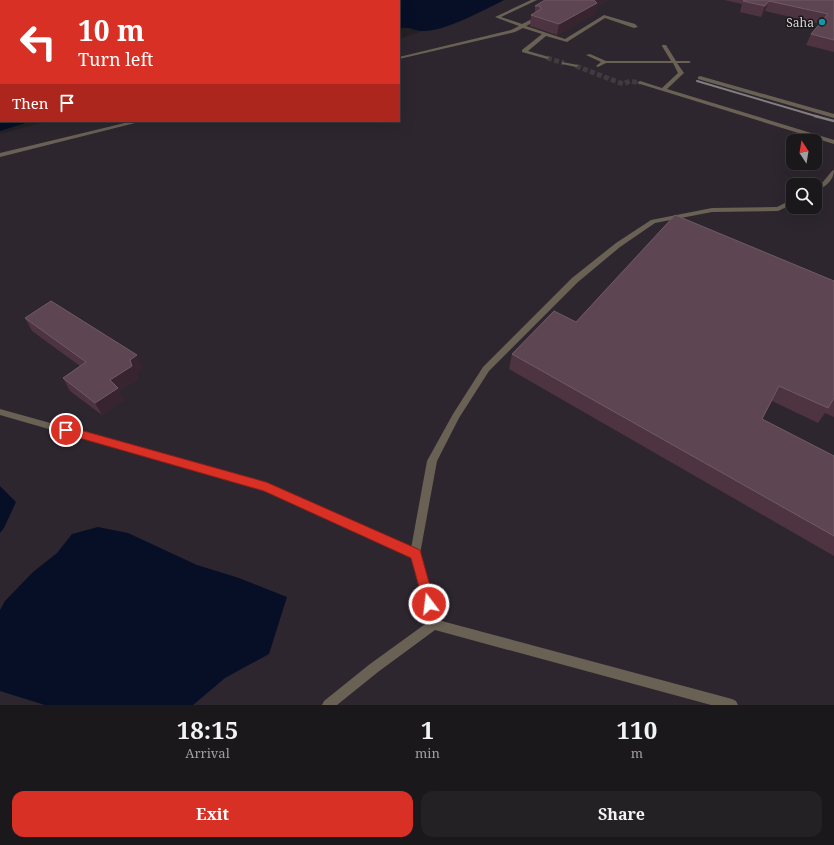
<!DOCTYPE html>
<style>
:root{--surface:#1b181b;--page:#242124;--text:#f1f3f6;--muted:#a0a0a3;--line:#39373a;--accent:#d93025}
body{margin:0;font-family:"Noto Serif",serif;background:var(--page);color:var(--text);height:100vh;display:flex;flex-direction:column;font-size:15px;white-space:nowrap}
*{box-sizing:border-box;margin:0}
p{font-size:13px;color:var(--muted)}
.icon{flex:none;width:22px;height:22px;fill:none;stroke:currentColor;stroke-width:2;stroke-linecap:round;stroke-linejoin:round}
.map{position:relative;height:705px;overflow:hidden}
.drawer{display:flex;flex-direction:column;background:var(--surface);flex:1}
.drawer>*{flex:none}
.banner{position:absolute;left:0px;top:0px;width:400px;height:122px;box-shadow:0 4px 16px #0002,0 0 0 1px var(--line);background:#d93025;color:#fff;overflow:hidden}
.needle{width:26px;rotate:348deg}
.tools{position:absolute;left:786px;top:134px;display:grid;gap:8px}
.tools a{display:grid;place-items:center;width:36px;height:36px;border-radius:8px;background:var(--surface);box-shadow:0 4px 16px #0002,0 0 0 1px var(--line);font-size:20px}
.pin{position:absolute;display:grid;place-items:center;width:34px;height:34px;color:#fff;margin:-17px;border:2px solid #fff;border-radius:50%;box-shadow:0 1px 4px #0007}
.me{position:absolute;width:44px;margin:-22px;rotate:345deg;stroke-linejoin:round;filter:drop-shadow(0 0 3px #0008)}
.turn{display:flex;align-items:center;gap:14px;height:84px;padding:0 12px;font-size:18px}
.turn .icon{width:52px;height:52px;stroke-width:2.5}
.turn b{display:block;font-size:28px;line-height:34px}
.then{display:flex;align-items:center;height:38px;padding:0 12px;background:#0003;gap:8px;font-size:15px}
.eta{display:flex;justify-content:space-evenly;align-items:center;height:68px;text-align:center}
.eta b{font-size:24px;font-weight:700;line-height:28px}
.primary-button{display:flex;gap:8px;margin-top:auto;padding:8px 12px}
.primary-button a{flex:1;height:46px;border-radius:12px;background:var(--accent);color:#fff;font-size:16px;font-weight:700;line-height:46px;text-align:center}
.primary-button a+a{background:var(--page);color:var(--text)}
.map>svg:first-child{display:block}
.built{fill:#2d262f;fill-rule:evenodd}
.water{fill:#060f26}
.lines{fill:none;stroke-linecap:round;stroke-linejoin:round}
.street-tunnel{stroke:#3f3b3f;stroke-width:5;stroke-dasharray:5 2.5;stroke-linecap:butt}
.lane{fill:#6a6155;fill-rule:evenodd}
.street{fill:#6a6155;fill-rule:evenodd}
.rail-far1{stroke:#817e82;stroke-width:2}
.rail{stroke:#817e82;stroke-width:2.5}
.wall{fill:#4e3340}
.shaded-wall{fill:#37242e}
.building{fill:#5d4551;stroke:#705b66}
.route{fill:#d93025;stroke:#8d1f18}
.culture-dot{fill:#0f9aa8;stroke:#1a171b;stroke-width:1.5}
.labels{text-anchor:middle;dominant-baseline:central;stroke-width:3;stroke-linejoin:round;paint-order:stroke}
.far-poi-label{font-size:12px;fill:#d7d5d8;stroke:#1a171b;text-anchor:end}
</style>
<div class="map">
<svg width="834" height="705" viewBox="0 0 834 705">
<rect width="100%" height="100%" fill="#242024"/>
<path class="built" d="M504,0H834V705H0V134L48,121H399V39L488,8ZM793,141H815V163H793ZM793,185H815V207H793Z"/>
<g class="water">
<path d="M0,0H504C484,10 444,32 423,31C414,31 408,25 399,29V1H1V121H32L0,131Z"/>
<path d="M0,486L16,502L4,528L0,533Z"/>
<path d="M98,527L128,533L197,565L239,578L287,597L269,654L225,678L193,705H45L0,691V610L5,601L33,572L57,553L72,534Z"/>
</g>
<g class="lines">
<g class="street-tunnel">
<path d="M547,58L564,63"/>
<path d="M576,66L623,84L630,81L640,83"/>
</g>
<g class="lane">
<path d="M531,0H537L501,17L522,24L534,18H538V20L526,26L565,39L604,15L635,24L638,27L634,28L605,18L567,42L546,36L528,51L549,57V58L547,59L522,52V50L542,34L523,28L515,32L399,59V57L511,30L519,26L495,17Z"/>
<path d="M662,45H666L676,61H689L691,62L689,63H677L684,73L667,89L834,140V144L637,83L640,81L662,88L678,73L673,63H606L598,67L596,66L601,62L586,55L590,54L606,61H671L662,46Z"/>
<path d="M700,76L834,114V118L698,79V77Z"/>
<path d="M133,121H143L0,157V153Z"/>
<path d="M834,170C834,181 824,188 815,191V186L822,183L832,171Z"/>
<path d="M793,199V204L778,211L712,212L655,223L620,247L578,282L489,371L459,418L437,461L420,554L419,557L415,559L411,557L410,554L427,461L453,414L483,367L572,278L616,243L651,220L712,208L777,207Z"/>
</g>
<g class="street">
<path d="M562,62L578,65V66L576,67L562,64Z"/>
<path d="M0,409L266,483L419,551L438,620L732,699L736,701L738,705H711L435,630L378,672L337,705H322L324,701L370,664L428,622L411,557L264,491L0,415Z"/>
</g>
<path class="rail-far1" d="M697,81L819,117"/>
<path class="rail" d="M815,116L834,121"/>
</g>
<g class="wall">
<path d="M545,0H607L596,7L595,13L557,35L530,26L531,15L535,13V6Z"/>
<path d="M724,0H834V52L806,45L811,34L820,24L765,11L761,17L740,12L742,4Z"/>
<path d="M834,281V417L825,413L818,423L772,401L762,419L834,456V556L509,369L512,354L576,322Z"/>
<path d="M25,318L143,368L136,373L138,379L119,391L124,400L102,415L70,391L63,378L80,366L32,331Z"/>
</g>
<g class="shaded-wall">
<path d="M594,0H607L596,7L595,13L557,35L559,24Z"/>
<path d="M769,1L765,11L761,17L765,6Z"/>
<path d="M137,355L143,368L136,373L138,379L119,391L124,400L102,415L95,403L110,380L130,360Z"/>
</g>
<g class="building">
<path d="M545,0H594L597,3L559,24L531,15L541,9L540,6H535Z"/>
<path d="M745,0H834V40L811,34L828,14L769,1L765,6L743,1Z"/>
<path d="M675,215L834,281V398L828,408L779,386L762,419L834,456V536L512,354L554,311L576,322Z"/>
<path d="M51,301L137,355L130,360L132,366L110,380L118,388L95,403L63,378L86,362L25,318Z"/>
</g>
<path class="route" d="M66,426L266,482L420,550L435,604L434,608L429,610L425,608L411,558L264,491L62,433L60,430L62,427Z"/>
<circle class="culture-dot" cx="822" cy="22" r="4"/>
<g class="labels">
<g class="far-poi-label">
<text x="814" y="22">Saha</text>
</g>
</g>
</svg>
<div class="tools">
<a><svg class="needle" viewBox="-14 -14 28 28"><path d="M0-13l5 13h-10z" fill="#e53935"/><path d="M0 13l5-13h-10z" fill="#a0a0a3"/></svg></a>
<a><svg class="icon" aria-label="search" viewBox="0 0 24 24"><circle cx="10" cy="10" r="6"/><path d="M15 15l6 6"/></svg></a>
</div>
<div class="pin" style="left:66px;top:430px;background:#d93025"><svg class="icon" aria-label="arrive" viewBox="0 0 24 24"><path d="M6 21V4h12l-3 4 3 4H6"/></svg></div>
<svg class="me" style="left:429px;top:604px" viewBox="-20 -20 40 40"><circle r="17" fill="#d93025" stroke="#fff" stroke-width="3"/><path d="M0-11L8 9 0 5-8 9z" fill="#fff"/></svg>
<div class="banner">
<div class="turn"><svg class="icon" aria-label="left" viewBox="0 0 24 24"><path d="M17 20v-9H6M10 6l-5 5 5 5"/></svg><div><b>10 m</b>Turn left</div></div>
<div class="then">Then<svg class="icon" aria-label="arrive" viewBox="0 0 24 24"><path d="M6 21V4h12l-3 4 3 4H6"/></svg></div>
</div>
</div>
<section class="drawer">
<div class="eta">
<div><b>18:15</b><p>Arrival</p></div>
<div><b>1</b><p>min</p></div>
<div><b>110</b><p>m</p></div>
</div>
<div class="primary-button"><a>Exit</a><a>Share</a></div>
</section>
